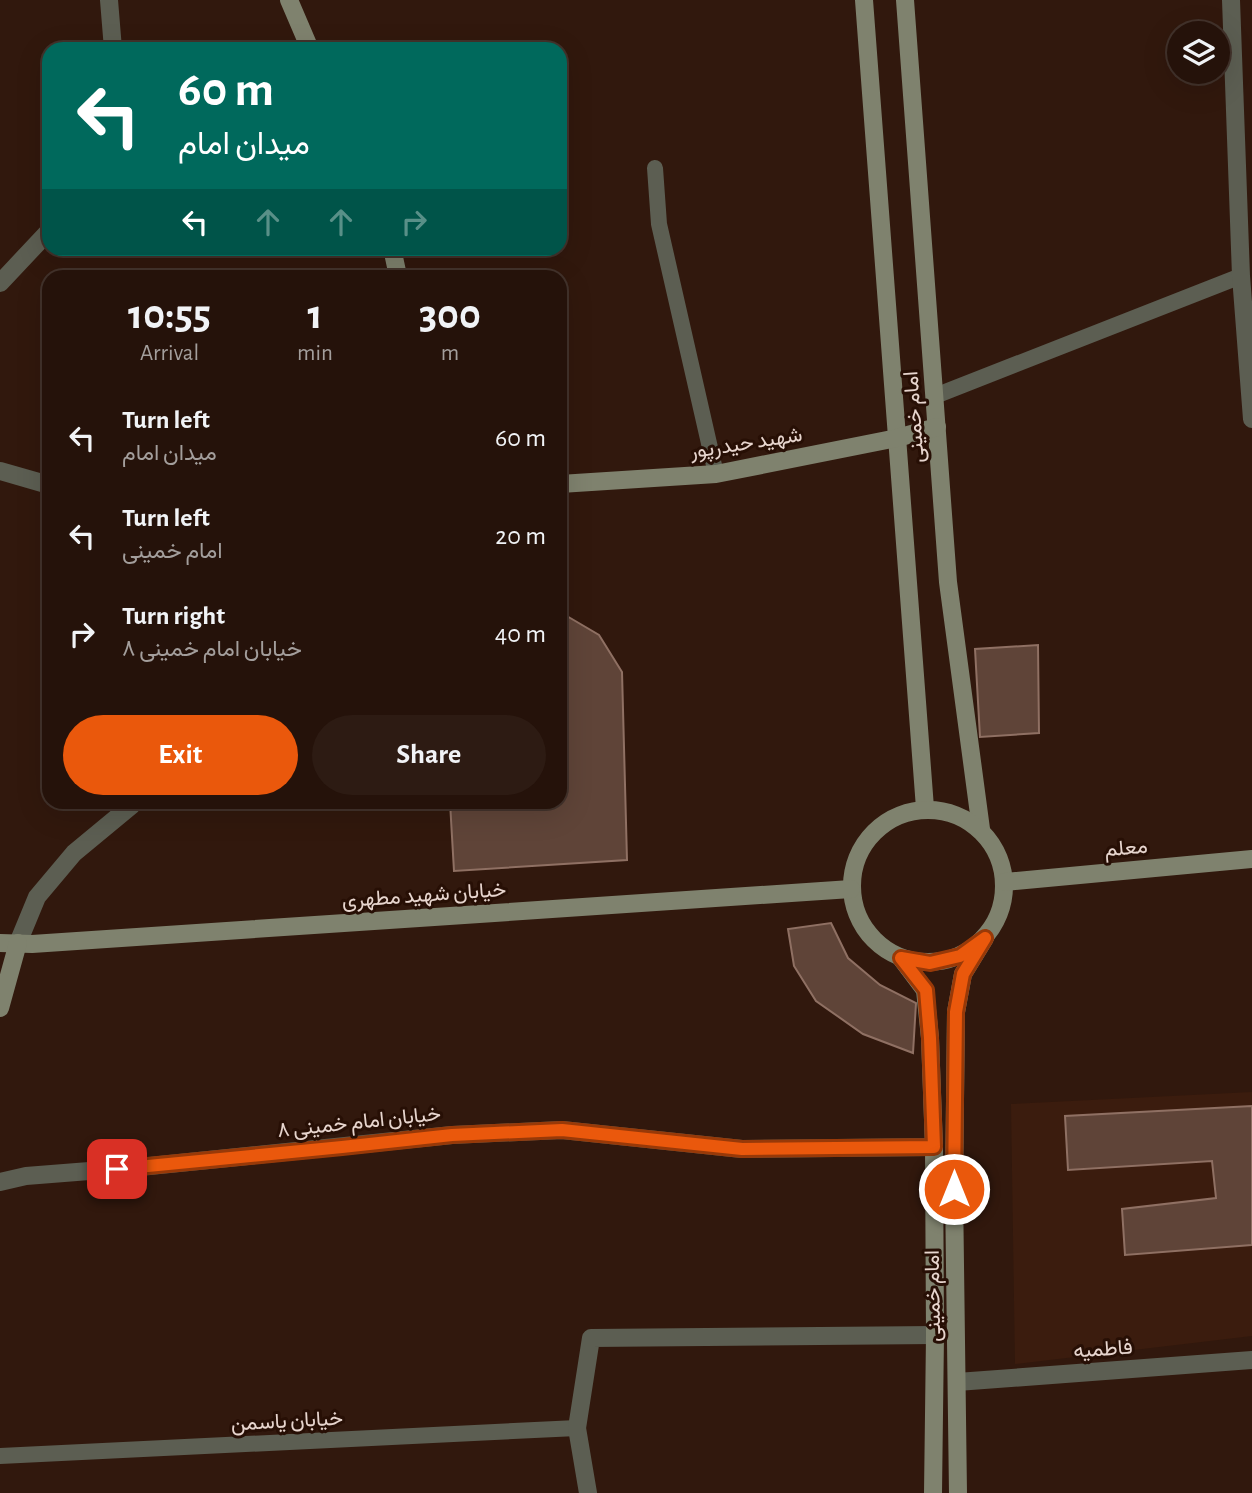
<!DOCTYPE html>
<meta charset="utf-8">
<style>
:root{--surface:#25120a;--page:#2d1b13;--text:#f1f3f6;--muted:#a39e9c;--line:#42322b;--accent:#ea580c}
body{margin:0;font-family:"Alegreya Sans",Vazirmatn,sans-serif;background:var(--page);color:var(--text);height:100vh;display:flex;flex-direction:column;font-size:26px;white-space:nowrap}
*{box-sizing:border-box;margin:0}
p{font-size:23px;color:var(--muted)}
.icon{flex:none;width:38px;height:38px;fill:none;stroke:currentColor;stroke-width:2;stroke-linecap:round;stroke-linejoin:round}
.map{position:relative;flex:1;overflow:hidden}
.panel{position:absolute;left:42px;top:270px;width:525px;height:539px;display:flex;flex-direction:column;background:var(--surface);border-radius:21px;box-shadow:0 7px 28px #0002,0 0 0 2px var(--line)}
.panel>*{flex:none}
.guide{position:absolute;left:42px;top:42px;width:525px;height:214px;border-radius:21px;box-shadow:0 7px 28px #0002,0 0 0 2px var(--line);background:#00695c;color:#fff;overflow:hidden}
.tools{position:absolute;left:1167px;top:21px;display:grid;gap:14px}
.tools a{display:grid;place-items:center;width:63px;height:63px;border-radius:50%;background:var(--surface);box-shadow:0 7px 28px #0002,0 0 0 2px var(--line);font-size:35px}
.pin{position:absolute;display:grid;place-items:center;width:60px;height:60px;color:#fff;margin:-30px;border-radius:14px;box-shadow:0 4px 10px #0006}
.me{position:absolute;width:77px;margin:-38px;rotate:0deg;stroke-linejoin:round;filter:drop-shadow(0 0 5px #0008)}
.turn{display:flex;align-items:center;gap:24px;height:147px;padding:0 21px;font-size:32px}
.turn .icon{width:91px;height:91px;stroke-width:2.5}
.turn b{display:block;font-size:49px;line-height:60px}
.lanes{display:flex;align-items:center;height:66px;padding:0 21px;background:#0003;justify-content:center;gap:35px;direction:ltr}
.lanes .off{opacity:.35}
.eta{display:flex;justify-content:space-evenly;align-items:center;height:119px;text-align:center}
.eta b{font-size:42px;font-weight:700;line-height:49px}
.primary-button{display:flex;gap:14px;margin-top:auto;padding:14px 21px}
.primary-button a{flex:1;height:80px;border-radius:42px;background:var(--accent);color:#fff;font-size:28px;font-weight:700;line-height:80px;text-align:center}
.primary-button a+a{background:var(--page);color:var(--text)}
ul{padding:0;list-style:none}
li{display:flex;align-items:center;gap:21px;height:98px;padding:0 21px}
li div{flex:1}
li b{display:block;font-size:26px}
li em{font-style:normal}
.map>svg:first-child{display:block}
.built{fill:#3b1c0e}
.building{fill:#5f4438;stroke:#8f7063;stroke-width:2}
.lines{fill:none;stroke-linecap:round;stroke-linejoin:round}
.lane{stroke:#5c5e52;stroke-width:16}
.street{stroke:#5c5e52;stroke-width:18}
.secondary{stroke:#7f826e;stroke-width:18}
.route-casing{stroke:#983908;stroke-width:18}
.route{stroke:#ea580c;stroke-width:12}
.labels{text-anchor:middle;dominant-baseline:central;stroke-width:6;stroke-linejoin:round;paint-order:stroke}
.street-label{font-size:21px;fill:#e7d5ce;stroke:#270f05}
</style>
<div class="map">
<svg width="1252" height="1493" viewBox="0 0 1252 1493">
<rect width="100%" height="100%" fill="#31180d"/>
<path class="built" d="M1252,1092V1336L1015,1364L1011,1104Z"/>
<g class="building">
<path d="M560,612L599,635L622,672L627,860L454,871L450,802H560Z"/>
<path d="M1038,645L1039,733L980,737L975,649Z"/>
<path d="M831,923L848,958L880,985L916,1003L913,1053L863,1034L816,1001L794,966L788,929Z"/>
<path d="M1252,1106V1245L1125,1255L1122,1209L1216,1198L1212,1161L1068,1170L1065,1116Z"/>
</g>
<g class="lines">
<g class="lane">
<path d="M655,168L659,224L716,474"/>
<path d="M935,396L1241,276"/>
<path d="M0,1456L577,1428"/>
</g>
<g class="street">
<path d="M109,0L113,49"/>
<path d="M1231,0L1241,276L1252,419"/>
<path d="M0,283L49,231"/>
<path d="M0,471L49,485"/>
<path d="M18,943L37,897L74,853L132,805L133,802"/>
<path d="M0,1182L26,1176L140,1167L452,1135L562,1130L742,1149L934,1147"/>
<path d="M957,1382L1252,1360"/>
<path d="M588,1493L577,1428L591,1338L935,1335"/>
</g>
<g class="secondary">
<path d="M289,0L310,49"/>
<path d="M864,0L925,808"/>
<path d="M905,0L948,582L981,829"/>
<path d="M392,248L398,276"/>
<path d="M560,484L716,474L897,438L937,427"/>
<circle cx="928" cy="886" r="76"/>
<path d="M1005,882L1252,859"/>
<path d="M0,943L32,944L851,889"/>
<path d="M901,958L925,990L930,1038L934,1147L935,1335L933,1493"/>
<path d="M0,1008L18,943"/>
<path d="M958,1493L954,1189L956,1012L963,974L985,938"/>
</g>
</g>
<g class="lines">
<g class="route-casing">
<path id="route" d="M117,1169L342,1147L452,1135L562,1130L742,1149L934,1147L930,1038L926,990L901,958L930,963L960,956L985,938L963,974L956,1012L954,1189"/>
</g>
<use href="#route" class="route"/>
</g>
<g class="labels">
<g class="street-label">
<text transform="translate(914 417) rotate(-94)">امام خمینی</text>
<text transform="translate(746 443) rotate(-9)">شهید حیدرپور</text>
<text transform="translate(1126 848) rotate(-5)">معلم</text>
<text transform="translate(424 895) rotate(-4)">خیابان شهید مطهری</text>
<text transform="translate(359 1122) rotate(-6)">خیابان امام خمینی ۸</text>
<text transform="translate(933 1296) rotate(-91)">امام خمینی</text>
<text transform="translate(1103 1349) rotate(-4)">فاطمیه</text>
<text transform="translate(287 1421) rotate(-3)">خیابان یاسمن</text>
</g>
</g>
</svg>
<div class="tools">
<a><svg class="icon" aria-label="layers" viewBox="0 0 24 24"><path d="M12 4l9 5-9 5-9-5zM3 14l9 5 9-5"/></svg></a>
</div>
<div class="pin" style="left:117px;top:1169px;background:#d93025"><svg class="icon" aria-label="arrive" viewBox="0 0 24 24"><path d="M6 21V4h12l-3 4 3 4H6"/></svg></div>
<svg class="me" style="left:954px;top:1189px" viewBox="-20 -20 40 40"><circle r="17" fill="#ea580c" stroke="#fff" stroke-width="3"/><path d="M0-11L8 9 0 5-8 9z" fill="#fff"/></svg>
<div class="guide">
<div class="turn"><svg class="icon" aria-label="left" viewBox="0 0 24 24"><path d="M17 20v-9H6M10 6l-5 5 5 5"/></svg><div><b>60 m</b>میدان امام</div></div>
<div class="lanes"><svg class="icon" aria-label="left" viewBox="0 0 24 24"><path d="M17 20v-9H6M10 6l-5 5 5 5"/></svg><svg class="icon off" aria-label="ahead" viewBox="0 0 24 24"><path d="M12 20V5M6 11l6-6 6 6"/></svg><svg class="icon off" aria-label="ahead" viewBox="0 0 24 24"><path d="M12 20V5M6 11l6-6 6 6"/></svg><svg class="icon off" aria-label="right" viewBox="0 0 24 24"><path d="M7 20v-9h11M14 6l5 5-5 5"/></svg></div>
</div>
<section class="panel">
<div class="eta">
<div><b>10:55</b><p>Arrival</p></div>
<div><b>1</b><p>min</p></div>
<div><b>300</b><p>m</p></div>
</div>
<ul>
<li><svg class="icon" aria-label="left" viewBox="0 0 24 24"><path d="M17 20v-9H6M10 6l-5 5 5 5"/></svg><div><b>Turn left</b><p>میدان امام</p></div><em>60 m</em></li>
<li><svg class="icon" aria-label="left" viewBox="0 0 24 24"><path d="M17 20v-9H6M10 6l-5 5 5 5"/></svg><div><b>Turn left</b><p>امام خمینی</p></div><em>20 m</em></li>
<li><svg class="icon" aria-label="right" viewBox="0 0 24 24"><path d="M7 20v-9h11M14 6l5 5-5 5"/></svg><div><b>Turn right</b><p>خیابان امام خمینی ۸</p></div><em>40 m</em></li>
</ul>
<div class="primary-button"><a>Exit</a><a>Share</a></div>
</section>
</div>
